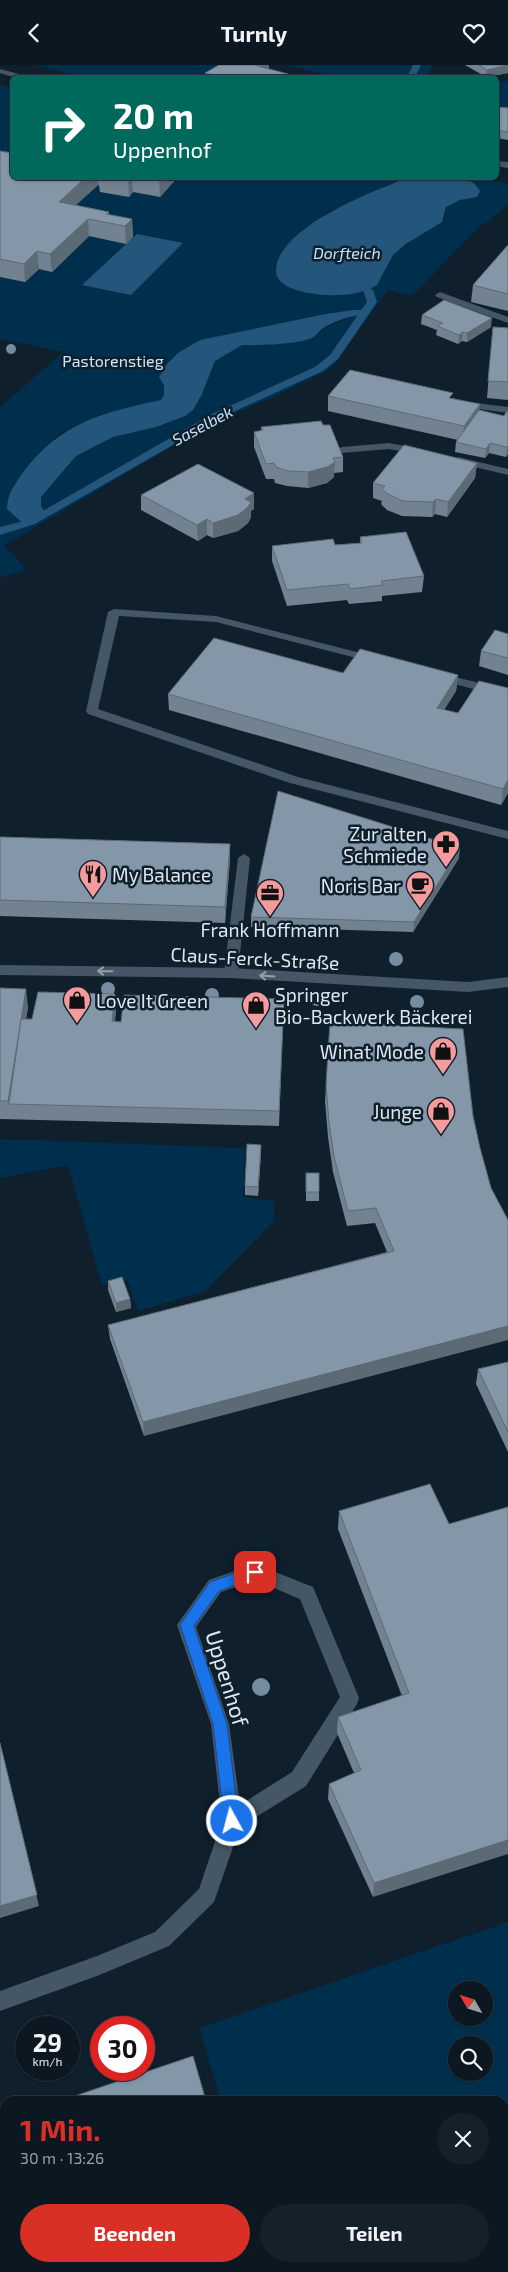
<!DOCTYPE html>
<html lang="de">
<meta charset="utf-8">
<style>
:root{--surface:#0b1721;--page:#14202a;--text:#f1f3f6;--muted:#9a9fa5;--line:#2b363f;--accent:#d93025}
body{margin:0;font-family:"Exo 2",sans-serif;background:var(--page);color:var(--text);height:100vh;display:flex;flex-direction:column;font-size:19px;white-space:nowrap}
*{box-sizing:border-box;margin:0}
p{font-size:16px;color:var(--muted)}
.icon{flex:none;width:28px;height:28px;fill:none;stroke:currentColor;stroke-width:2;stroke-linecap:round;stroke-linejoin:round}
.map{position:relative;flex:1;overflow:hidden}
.sheet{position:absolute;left:0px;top:2031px;width:509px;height:176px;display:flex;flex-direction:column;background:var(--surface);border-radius:15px 15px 0 0;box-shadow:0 1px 4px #0004,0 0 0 1px var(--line)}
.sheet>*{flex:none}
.top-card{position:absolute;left:10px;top:10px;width:489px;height:105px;border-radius:8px;box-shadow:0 1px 4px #0004,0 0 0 1px var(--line);background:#00695c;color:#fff;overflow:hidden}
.needle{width:32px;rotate:309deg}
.buttons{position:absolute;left:448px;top:1916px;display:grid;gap:10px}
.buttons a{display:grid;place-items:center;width:45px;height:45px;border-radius:50%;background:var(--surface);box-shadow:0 1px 4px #0004,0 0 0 1px var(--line);font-size:25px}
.speed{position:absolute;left:15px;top:1951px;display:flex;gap:10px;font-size:25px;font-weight:700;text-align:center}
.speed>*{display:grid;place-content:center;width:65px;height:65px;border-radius:50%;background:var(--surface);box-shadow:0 1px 4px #0004,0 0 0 1px var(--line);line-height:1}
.speed small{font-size:12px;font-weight:400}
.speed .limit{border:8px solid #d22;background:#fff;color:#111}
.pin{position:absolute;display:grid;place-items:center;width:42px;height:42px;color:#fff;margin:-21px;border-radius:10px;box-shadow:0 2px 8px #0006}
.me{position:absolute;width:55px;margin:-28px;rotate:353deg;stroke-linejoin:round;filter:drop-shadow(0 0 4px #0008)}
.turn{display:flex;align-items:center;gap:18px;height:105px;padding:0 20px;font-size:22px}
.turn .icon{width:65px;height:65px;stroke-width:2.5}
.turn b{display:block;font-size:35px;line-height:42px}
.round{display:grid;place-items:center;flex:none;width:52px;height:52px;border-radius:26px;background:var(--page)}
.overview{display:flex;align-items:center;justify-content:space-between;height:85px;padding:0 20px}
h1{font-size:30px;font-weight:700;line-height:38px;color:var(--accent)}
.action{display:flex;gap:10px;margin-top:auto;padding:10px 20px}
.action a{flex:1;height:58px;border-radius:30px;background:var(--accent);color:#fff;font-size:20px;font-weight:700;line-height:58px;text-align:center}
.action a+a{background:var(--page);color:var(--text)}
header{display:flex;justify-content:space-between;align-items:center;height:65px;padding:0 20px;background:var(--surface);font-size:22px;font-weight:700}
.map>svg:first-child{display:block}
.green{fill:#002f4e;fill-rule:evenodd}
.water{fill:#24557a}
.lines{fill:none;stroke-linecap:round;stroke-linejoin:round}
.stream{fill:#24557a;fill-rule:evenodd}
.lane{fill:#455766;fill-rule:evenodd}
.street{fill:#455766;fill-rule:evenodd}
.secondary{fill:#455766;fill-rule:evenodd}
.tree{fill:#768ca0}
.wall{fill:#728290}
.shaded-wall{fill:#5c6a76}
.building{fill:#8497a8;stroke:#5c6a76}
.oneway{stroke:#919fab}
.route{fill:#1a73e8;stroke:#114b97}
.labels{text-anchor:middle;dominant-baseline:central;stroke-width:5;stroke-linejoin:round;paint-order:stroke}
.far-water-label{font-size:16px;font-style:italic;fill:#c5e1f9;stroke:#0f1f2c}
.far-park-label{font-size:16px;fill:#cae6fe;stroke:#0f1f2c}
.poi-label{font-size:19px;fill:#dde7f0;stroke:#0f1f2c;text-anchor:end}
.street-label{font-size:19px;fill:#dde7f0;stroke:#0f1f2c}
.near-street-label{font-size:22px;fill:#dde7f0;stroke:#0f1f2c}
</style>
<header><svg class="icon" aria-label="back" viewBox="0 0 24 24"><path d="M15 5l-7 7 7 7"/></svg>Turnly<svg class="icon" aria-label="heart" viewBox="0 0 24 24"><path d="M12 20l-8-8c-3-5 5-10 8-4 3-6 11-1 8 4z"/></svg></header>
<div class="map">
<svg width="508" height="2207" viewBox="0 0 508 2207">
<rect width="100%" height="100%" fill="#0f1f2c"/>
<g class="green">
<path d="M36,0H231L211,12H80Z"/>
<path d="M284,0H433L426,12H336Z"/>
<path d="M508,15V47L496,45V19Z"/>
<path d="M0,20L12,23V112L406,113L330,146L289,179L279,193L276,204L325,228L334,230L379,213L393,190L445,152L446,142L460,135L477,132L469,115L450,113H470L508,118V139L488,157L479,162L412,231L388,225L335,299L325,307L269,334L211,358L4,481L27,504L0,513V342L63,287L0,274ZM366,245L363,250H356L333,259L322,264L314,272L303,276L242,280L236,282L215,296L205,322L193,345L185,351L156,362L113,372L76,391L41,432V441L13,421L39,388L61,368L104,349L161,335L164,330V320L219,271Z"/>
<path d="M0,1074L245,1083L243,1132L274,1136V1156L206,1226L138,1246L127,1215L102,1220L68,1100L0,1113Z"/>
<path d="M508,1857V2151L504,2153V2036H221L199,1963ZM456,1925H484V1952H456ZM456,1980H484V2008H456Z"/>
<path d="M459,2203L460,2207H273L272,2203Z"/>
</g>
<g class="water">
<path d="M450,112C463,114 474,114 480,126L477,132L460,135L446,142L442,157L406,179L393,190L377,220C366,226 353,230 341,230C324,231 275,228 276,205C277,167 356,133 387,121C394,119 402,113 408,112C422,111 437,112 450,112Z"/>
<path d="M137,169L183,178L131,230L82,220Z"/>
<path d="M353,245H366L363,250C351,250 333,257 323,263C319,266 316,271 312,273C295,280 260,280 242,280L215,296L202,329L193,345L185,351L156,362L113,372L76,391L41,432V441L46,449L25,460L7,444C7,429 15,419 24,406C60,358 104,347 161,335L164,330V320L159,312L166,300L178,288L200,275L326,249Z"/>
</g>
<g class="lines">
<g class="stream">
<path d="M413,0H421L415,12H407Z"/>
<path d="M368,222L373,225L377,237L338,294L323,306L220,353L35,459L0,470V462L27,455L212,349L315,302L330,290L367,237L363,225Z"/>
</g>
<g class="lane">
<path d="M440,227L508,252V258L437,232L435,230Z"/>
<path d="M468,337L508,342V348L464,342L463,340Z"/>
<path d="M389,378L421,384L426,387L421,390L389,384L342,388L337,385L342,382Z"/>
<path d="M458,392L508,404V410L454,397L453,395Z"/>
<path d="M114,544L216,551L380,593L382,595L376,598L216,557L119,551L98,644L298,712L508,766V774L290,718L88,649L86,646L108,547Z"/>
<path d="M439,608L508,625V633L435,614L433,612Z"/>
<path d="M244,789L250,793L238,908L236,911H226L224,908L238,793Z"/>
</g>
<g class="street">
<path d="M0,900L231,903L468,917L508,912V922L468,927L231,913L0,910Z"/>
<path d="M255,1499L313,1522L359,1633L357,1639L306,1721L240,1762L214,1837L169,1881L97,1911L0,1946V1926L97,1891L155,1867L199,1824L222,1756L211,1659L177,1560L209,1515ZM255,1515L300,1534L340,1632L292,1707L240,1740L229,1659L196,1562L221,1527Z"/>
</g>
<g class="secondary">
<path d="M0,4L23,10L24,12H13L0,8Z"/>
<path d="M496,96L508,97V103L496,101Z"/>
</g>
</g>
<g class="tree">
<circle cx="11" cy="284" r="5"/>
<circle cx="396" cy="894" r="7"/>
<circle cx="108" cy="924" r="7"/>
<circle cx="212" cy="930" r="7"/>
<circle cx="317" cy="934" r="7"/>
<circle cx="417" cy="937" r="7"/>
<circle cx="261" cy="1622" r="9"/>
</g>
<g class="wall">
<path d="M219,0H269V4L288,9V12H205V8Z"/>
<path d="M465,0H508V8L486,12Z"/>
<path d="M496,42L508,43V75L496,73Z"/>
<path d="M0,86L12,112H176L177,113L160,132L133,127L129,132L100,127L99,120H98L76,140L109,147V150L132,154L133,172L126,179L89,171L52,207L39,204L25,217L0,212Z"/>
<path d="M508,180V246L471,237L473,220Z"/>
<path d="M422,250L491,262L467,277L462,276L458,279L436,270L437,265L421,259Z"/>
<path d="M493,262L508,263V335L487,333Z"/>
<path d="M328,331L453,333L479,345L504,351L508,346V389L506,392L489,388L485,393L455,387L456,377L458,375L328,346Z"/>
<path d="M323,360L343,392V407L334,408V412L327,418L308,423L287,421L275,418L274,414H266L254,382V367L261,366V362Z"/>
<path d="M477,398L475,413L447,452L435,449L432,452L402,451L387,445L381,439L382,436L373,433V418Z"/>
<path d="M141,430L254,444L251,446V452L248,458L238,466L213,473L207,470L198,476L141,445Z"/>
<path d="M360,472L424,511L422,527L382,531V536L349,539L347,535L287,541L272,496V481L335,480L360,478Z"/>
<path d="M508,569V610L479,601L481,586Z"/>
<path d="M343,608L458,610L456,626L444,645L458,648L508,623V728L501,740L169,645L168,629Z"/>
<path d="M0,772L230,779V794L225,858L0,851Z"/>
<path d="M459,793L413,867L251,862V852Z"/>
<path d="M0,923L28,942L26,954H32L115,929L116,945L115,956L121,957L284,934L279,1061L0,1054Z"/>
<path d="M326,1020L473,1051L480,1083L491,1123L144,1371L110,1274L108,1260L387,1187L375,1158L347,1161L333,1107L328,1072L325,1036Z"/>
<path d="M261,1089L258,1131L245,1130V1121Z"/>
<path d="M306,1108L319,1127V1136H306Z"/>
<path d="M108,1216L130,1234L131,1243L116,1247L108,1225Z"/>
<path d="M508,1297V1387L476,1319L478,1304Z"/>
<path d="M339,1446L449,1459L373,1832L328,1734L329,1719L354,1708L337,1668L338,1652L402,1631L338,1464Z"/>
<path d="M495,2202H504L508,2207H497Z"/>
</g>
<g class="shaded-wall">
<path d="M251,0H269V4Z"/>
<path d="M508,0V8L486,12L487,5Z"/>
<path d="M86,112H97L98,120L60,154L59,137Z"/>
<path d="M129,112H132L133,127L129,132L128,114Z"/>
<path d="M161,112H176L177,113L160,132L159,114Z"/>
<path d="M88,154L89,171L52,207L50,189Z"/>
<path d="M132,154L133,172L126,179L125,161Z"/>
<path d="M37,186L39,204L25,217L24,199Z"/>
<path d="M492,253L491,262L467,277V268Z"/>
<path d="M463,267L462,276L458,279L459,270Z"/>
<path d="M480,339L478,354L463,376L464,361Z"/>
<path d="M490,378L489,388L485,393L486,384Z"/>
<path d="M508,381V389L506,392L507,382Z"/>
<path d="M335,397L334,412L327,418L308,423V407Z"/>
<path d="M477,398L475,413L447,452L448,437Z"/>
<path d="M254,428V444L251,446V452L248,458L238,466L213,473V458L245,434Z"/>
<path d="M436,434L435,449L432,452L433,437Z"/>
<path d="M207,454V470L198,476L197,460Z"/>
<path d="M458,610L456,626L435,658L437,643Z"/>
<path d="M508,715V728L501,740L503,724Z"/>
<path d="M230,779V794L225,858V842Z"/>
<path d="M460,783L459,793L413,867L414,857Z"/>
<path d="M26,924L28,942L13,1039H9L8,1036Z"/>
<path d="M115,929L116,945L113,972L112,956Z"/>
<path d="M261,1080V1089L258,1131V1122Z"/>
<path d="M130,1234L131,1243L116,1247V1238Z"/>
<path d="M508,1261V1275L144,1371L143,1357Z"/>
<path d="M0,1678L39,1841L0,1853Z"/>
<path d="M508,1775V1789L373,1832L374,1818Z"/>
</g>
<g class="building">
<path d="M219,0H254L288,9L283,12H222L205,8Z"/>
<path d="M479,0H507L487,5Z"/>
<path d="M496,42L508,43V67L496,65Z"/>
<path d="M0,86L12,88V112H86L59,137L109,147L106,149L132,154L125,161L88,154L50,189L37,186L24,199L0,194Z"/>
<path d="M119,112H129L128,114Z"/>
<path d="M149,112H161L159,114Z"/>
<path d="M508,180V229L473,220Z"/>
<path d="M444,235L492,253L467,268L463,267L459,270L437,261L443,258L422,250Z"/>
<path d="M493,262L508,263V317L488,316Z"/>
<path d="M350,305L453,328L449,333L480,339L464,361L328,331Z"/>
<path d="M479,345L504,351L507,346H508V381L507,382L490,378L486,384L456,377Z"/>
<path d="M321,356L323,360H330L343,392L333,393L335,397L327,402L308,407L288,406L276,402L274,398L266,399L254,367L263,365L261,362Z"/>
<path d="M404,380L477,398L448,437L436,434L433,437L403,436L388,429L382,424L385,421L373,418Z"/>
<path d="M198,399L254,428L245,434L251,437L247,443L238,450L213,458L207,454L197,460L141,430Z"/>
<path d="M406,467L424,511L381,516L383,520L350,524L348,519L287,525L272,481L333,474L335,480L362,478L360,472Z"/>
<path d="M495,565L508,569V593L481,586Z"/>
<path d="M214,573L343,608L360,584L458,610L437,643L458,648L479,616L508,623V715L503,724L168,629Z"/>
<path d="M278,726L460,783L414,857L251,852Z"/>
<path d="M0,772L230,779L225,842L0,835Z"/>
<path d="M0,923L26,924L8,1036H0Z"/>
<path d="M38,927L115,929L112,956L121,957L124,930L284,934L279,1046L9,1039L21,954H32Z"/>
<path d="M330,957L463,964L473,1051L480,1083L491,1123L508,1155V1261L143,1357L108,1260L394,1186L376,1143L348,1146L334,1092L329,1057L326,1020Z"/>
<path d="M247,1079L261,1080L258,1122L245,1121Z"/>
<rect x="306" y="1108" width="13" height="19"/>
<path d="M122,1212L130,1234L116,1238L108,1216Z"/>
<path d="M508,1297V1367L478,1304Z"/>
<path d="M430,1419L449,1459L508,1442V1775L374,1818L329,1719L361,1705L338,1652L409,1628L339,1446Z"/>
<path d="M0,1678L37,1830L0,1841Z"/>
<path d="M193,1991L206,2036H60Z"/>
<path d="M5,2055V2202H253L254,2207H0V2057Z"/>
<path d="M508,2176V2207H504L503,2202H504V2178Z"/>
</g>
<defs><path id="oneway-shaft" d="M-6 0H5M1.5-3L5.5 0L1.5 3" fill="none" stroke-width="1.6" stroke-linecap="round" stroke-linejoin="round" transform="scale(1.25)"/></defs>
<g class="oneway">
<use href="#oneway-shaft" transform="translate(105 906) rotate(-179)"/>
<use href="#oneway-shaft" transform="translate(267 911) rotate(-176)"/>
</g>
<path class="route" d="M255,1501L260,1502L262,1507L260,1511L219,1526L194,1561L227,1659L239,1756L237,1761L232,1763L226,1761L224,1756L213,1659L180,1560L210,1517Z"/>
<defs>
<g id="pharmacy-pin" transform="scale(1.4375)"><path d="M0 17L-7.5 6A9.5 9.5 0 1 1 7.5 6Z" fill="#f59b9d" stroke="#0f1f2c"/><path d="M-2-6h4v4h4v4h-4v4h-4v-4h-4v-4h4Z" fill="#111"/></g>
<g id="restaurant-pin" transform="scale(1.4375)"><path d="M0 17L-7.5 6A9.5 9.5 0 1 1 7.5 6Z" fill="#f59b9d" stroke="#0f1f2c"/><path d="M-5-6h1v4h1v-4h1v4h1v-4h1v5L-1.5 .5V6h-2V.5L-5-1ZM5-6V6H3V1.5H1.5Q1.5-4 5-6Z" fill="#111"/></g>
<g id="cafe-pin" transform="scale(1.4375)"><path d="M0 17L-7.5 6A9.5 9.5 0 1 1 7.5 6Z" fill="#f59b9d" stroke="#0f1f2c"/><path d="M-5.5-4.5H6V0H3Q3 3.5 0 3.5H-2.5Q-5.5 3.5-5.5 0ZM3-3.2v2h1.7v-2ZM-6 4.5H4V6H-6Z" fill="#111"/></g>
<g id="office-pin" transform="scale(1.4375)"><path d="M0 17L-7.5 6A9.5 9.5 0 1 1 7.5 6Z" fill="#f59b9d" stroke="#0f1f2c"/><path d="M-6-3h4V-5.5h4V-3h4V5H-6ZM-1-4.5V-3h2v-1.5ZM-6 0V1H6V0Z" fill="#111"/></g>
<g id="shop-pin" transform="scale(1.4375)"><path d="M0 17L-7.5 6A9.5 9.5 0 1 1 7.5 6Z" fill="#f59b9d" stroke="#0f1f2c"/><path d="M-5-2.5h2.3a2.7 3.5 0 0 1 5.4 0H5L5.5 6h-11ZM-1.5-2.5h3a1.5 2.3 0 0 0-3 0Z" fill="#111"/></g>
</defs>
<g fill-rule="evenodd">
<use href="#pharmacy-pin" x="446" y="779"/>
<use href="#restaurant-pin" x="93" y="809"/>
<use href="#cafe-pin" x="420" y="820"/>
<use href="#office-pin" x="270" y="828"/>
<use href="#shop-pin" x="77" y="935"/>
<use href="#shop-pin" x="256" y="940"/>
<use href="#shop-pin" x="443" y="986"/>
<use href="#shop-pin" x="441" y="1046"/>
</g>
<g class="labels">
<g class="far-water-label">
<text x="347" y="187">Dorfteich</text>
<text transform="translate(202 360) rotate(-28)">Saselbek</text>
</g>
<g class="far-park-label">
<text x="113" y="295">Pastorenstieg</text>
</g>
<g class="poi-label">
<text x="427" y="768">Zur alten<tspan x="427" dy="22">Schmiede</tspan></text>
<text x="112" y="809" text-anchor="start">My Balance</text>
<text x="401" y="820">Noris Bar</text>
<text x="270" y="864" text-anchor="middle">Frank Hoffmann</text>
<text x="275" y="929" text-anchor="start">Springer<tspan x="275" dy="22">Bio-Backwerk Bäckerei</tspan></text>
<text x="96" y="935" text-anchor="start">Love It Green</text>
<text x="424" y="986">Winat Mode</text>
<text x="422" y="1046">Junge</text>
</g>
<g class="street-label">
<text transform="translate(255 893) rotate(3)">Claus-Ferck-Straße</text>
</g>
<g class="near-street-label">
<text transform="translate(228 1613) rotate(73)">Uppenhof</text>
</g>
</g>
</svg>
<div class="buttons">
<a><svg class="needle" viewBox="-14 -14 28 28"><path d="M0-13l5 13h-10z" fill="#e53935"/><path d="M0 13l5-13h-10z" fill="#9a9fa5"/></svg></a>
<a><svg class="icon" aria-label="search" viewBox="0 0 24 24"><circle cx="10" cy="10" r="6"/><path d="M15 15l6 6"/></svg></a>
</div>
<div class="speed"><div>29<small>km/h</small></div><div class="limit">30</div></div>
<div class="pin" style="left:255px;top:1507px;background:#d93025"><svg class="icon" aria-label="arrive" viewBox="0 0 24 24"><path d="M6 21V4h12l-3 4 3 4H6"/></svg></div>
<svg class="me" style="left:232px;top:1756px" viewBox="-20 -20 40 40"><circle r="17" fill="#1a73e8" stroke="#fff" stroke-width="3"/><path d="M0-11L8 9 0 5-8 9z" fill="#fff"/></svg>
<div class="top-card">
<div class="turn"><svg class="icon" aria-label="right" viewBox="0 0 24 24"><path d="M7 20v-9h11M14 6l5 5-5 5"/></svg><div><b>20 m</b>Uppenhof</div></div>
</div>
<section class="sheet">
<div class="overview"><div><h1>1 Min.</h1><p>30 m · 13:26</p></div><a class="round"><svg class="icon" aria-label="close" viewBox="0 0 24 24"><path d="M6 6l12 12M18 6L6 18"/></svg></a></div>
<div class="action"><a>Beenden</a><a>Teilen</a></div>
</section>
</div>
